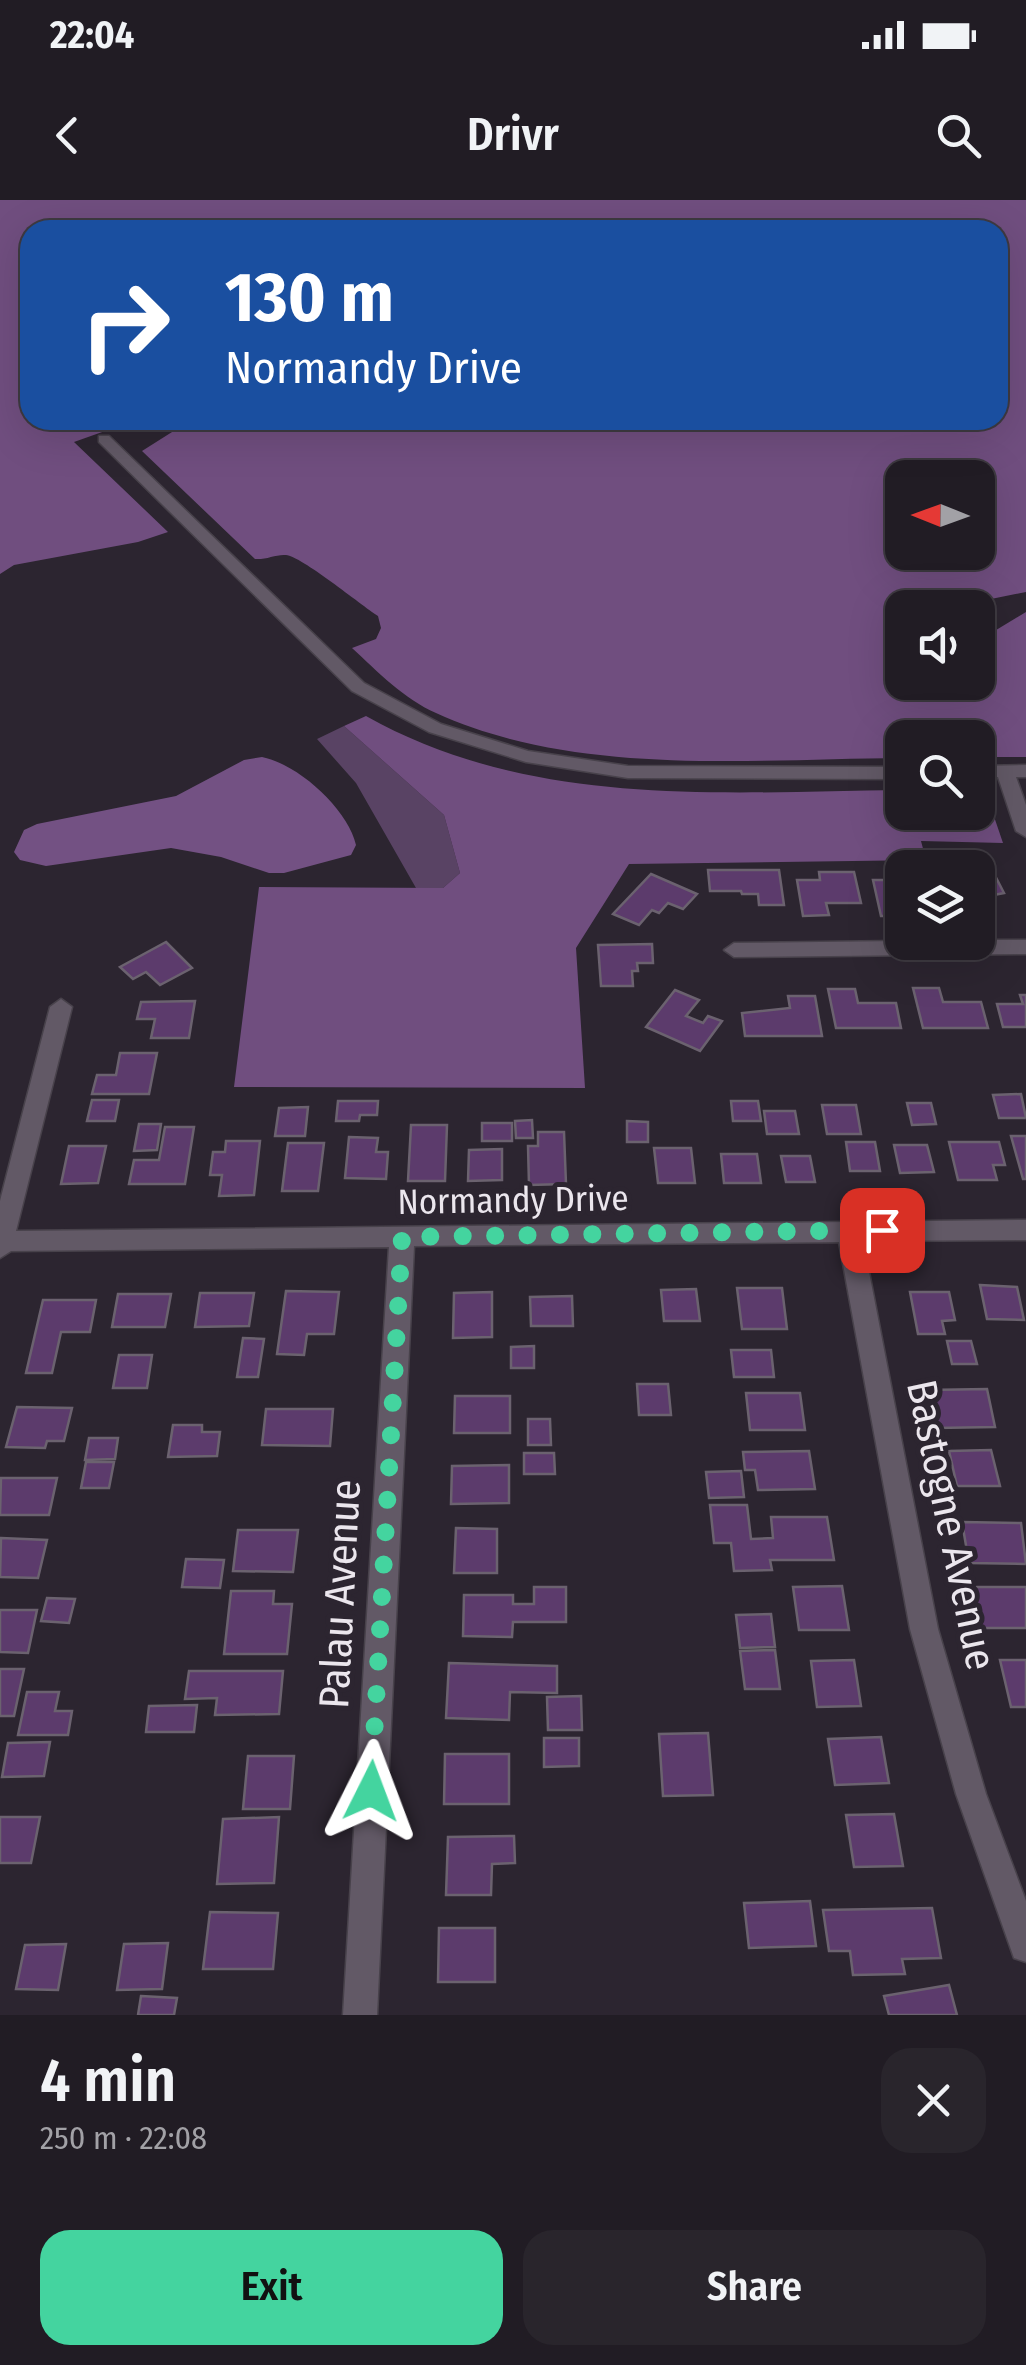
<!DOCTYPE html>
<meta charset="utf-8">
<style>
:root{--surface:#211c24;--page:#29252c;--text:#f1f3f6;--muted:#a2a1a6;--line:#3e3a41;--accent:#44d49f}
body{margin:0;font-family:"Fira Sans Condensed",sans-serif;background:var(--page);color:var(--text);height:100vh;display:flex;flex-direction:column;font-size:38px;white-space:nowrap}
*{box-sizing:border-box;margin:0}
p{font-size:32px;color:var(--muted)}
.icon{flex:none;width:55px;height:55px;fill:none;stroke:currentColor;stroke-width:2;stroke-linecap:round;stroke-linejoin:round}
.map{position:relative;height:1815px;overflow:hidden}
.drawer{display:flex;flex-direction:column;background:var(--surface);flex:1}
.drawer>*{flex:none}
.banner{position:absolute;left:20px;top:20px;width:988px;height:210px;border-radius:30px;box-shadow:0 10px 40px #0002,0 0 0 2px var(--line);background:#1a4fa0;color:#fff;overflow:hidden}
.needle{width:65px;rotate:271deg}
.tools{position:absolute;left:885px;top:260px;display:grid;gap:20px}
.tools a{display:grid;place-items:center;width:110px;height:110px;border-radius:20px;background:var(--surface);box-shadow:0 10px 40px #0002,0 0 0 2px var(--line);font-size:50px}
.pin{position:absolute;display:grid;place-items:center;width:85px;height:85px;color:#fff;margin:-42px;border-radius:20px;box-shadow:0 5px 15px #0006}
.me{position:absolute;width:110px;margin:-55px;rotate:3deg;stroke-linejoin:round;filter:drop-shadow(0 0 8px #0008)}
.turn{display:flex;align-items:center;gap:35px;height:210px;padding:0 40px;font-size:45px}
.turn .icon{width:130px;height:130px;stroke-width:2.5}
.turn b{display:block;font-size:70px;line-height:85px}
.round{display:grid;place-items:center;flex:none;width:105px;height:105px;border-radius:30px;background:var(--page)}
.headline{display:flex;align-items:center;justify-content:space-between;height:170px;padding:0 40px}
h1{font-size:60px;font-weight:600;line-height:75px}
.button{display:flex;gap:20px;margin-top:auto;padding:20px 40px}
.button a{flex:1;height:115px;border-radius:30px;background:var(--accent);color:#111;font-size:40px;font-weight:600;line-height:115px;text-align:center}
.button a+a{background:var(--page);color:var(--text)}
.status{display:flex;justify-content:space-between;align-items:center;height:70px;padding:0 50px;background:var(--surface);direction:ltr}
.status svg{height:28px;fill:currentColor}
header{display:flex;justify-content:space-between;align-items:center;height:130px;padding:0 40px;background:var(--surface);font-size:45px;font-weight:600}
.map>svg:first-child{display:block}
.green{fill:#594364}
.forest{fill:#704e7f;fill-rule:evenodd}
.water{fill:#735183}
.building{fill:#5c3b6c;stroke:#6b626f;stroke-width:2.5}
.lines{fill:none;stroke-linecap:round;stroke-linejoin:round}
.minor-casing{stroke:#48424b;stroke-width:3}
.minor{fill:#625966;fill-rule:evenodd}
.route{stroke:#44d49f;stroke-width:18;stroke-dasharray:0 32.4}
.labels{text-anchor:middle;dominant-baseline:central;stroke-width:10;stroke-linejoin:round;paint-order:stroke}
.street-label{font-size:35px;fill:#ebe6ed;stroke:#2c2530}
.near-street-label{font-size:42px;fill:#ebe6ed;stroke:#2c2530}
</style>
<div class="status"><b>22:04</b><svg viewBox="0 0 49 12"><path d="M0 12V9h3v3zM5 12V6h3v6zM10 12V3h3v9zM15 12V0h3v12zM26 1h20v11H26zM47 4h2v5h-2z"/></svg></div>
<header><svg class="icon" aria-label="back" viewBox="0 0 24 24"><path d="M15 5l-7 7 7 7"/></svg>Drivr<svg class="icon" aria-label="search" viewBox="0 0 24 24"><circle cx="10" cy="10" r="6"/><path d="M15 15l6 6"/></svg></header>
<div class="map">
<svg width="1026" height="1815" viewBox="0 0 1026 1815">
<rect width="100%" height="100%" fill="#2c2530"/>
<path class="green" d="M344,526L444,615L460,673L443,688H416L356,583L317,539Z"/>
<g class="forest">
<path d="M0,0H1026V392L991,399L968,398L953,407L902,408V482H978V441L1026,412V557H978V538H902V558C753,559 576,577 436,513C404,499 378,472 352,448L376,439L381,428L378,416C361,405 301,356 286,355C276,354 266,360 255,359L142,251L191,220H998V30H30V220H136L74,242L168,332L138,342L14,365L0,374ZM902,278H978V352H902Z"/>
<path d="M366,516C532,609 719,592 902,590V612H978V591L987,596L1003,643L921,641L926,660L629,664L576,748L585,888L234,887L259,687L443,688L460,673L444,615L344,526Z"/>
</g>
<path class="water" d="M262,557C298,564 348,609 356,645L351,655L284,673H269L221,657L171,648L46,666L20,660L14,652L24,630L37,624L176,596L244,560Z"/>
<g class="building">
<path d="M966,664H989L1004,693L978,698V668H967Z"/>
<path d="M708,670H779L784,705H759L758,694H742L741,691H710Z"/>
<path d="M819,672H854L861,703H826L829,715L803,716L797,680H820Z"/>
<path d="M651,674L697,694L683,709L668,703L659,713L652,710L639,725L613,714Z"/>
<path d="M873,680H902V716H881Z"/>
<path d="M166,742L192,768L160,785L146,772L133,779L120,767Z"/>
<path d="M652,744L653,763H637L638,771H632L633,786H601L598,745Z"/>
<path d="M913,788H939L943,802H981L988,828H923Z"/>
<path d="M828,789H855L858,803H896L901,828H836Z"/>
<path d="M675,790L699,800L686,816L703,823L708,816L722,821L700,851L646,827Z"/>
<path d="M1020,795H1026V827H1003L997,804H1023Z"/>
<path d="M788,796H815L822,836H745L742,813L790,808Z"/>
<path d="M195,801L189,838H151L155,819H137L141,802Z"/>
<path d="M120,853H157L149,894H92L97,875H116Z"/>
<path d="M1021,894L1026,918H999L993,895Z"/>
<path d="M92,900H119L115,921H87Z"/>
<path d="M338,901H378L377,915H360L359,921H336Z"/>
<path d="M731,901H758L761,921H733Z"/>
<path d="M907,903H931L936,924L912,925Z"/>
<path d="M822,905H856L861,934H827Z"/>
<path d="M308,907L305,936H275L279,908Z"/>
<path d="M764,911H795L799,934H767Z"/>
<path d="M532,920L533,938H516L515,921Z"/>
<path d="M627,921L648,922V942H627Z"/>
<rect x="482" y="923" width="30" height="18"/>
<path d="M139,924H161L157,950L134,951Z"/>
<path d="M411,925H447L445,981H408Z"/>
<path d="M165,927H194L185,984H129L134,960H159Z"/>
<path d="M538,932H564L566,984L529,985L528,946H538Z"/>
<path d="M1011,936H1026V979H1023Z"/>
<path d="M349,937L378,938L376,952H388L386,979L345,978Z"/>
<path d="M226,941H260L254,995L219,996L222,975H210L213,952H225Z"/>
<path d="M846,942H875L880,971H850Z"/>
<path d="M949,942H999L1005,965H993L997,980H958Z"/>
<path d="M288,943H324L318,991H282Z"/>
<path d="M894,945H927L934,972L900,973Z"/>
<path d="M69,946H106L98,983L61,984Z"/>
<path d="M654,948H691L695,983H658Z"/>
<path d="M502,949V980L468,981L469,950Z"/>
<path d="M721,954H757L761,983H724Z"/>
<path d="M781,956H810L815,982H786Z"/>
<path d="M980,1085L1017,1087L1024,1120L987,1119Z"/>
<path d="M737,1088H782L787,1129H742Z"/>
<path d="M696,1089L700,1121H664L661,1090Z"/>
<path d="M286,1091L339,1092L334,1134H307L304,1155L277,1154Z"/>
<path d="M492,1092V1137L453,1138L454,1093Z"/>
<path d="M910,1092H949L955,1120L942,1121L945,1134H918Z"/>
<path d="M200,1093H254L249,1126L195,1127Z"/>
<path d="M118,1094H171L165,1127H112Z"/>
<path d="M572,1096L573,1126H531L530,1097Z"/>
<path d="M43,1100H96L90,1132H61L52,1173H26Z"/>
<path d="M243,1138L264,1139L258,1177H237Z"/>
<path d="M947,1141H971L977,1164H952Z"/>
<path d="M534,1146V1168H511V1147Z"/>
<path d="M731,1150H771L774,1177H734Z"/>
<path d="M119,1155H152L147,1188H113Z"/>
<path d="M637,1184H668L671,1215H639Z"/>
<path d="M987,1189L995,1227L935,1228L927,1190Z"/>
<path d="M746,1193H800L805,1230H750Z"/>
<path d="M455,1196H510V1233H454Z"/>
<path d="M17,1207L72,1208L64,1241H47L45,1248L6,1247Z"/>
<path d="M266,1209H333L330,1246L262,1245Z"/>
<path d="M528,1219H550L551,1245H528Z"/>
<path d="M173,1225H202V1232H220L217,1256L168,1257Z"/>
<path d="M89,1238H118L115,1259L85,1260Z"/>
<path d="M991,1250L1000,1286H957L949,1251Z"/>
<path d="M809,1251L815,1289L758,1290L755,1270H745L743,1252Z"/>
<path d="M524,1253H554L555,1274H524Z"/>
<path d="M86,1262H114L109,1288H81Z"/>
<path d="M509,1265V1303L451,1304L452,1266Z"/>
<path d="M741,1271L744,1297L709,1298L706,1272Z"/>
<path d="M1,1278H57L49,1315H0Z"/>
<path d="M710,1305H747L751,1339L773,1338L771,1317H827L834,1360H770L772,1370L734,1371L731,1343H714Z"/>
<path d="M962,1322L1021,1323L1026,1364L969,1363Z"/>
<path d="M456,1328L497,1329V1373H454Z"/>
<path d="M238,1330H298L293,1372L233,1371Z"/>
<path d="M1,1338L47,1340L38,1378L0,1377Z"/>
<path d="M186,1359L224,1360L220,1388L182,1387Z"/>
<path d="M842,1386L849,1430H799L793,1387Z"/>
<path d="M534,1387H566V1422H513L512,1437L463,1436L464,1395H513V1404H534Z"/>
<path d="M970,1387H1026V1428H979Z"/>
<path d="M231,1391H274L273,1404H292L287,1454H224Z"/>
<path d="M47,1398L75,1399L69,1423L41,1421Z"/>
<path d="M0,1410H37L28,1453L0,1452Z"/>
<path d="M771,1414L775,1447L740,1448L736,1415Z"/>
<path d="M775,1450L780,1489H745L740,1451Z"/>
<path d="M854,1460L861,1506L817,1507L811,1461Z"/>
<path d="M1000,1460H1026V1507H1011Z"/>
<path d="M449,1463L557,1466V1493L510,1492L509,1520L446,1518Z"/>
<path d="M0,1469H24L14,1516H0Z"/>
<path d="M189,1471H283L279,1514L215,1515L217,1498L185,1499Z"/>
<path d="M27,1492H59L55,1511H72L68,1535H18Z"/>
<path d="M581,1496L582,1530H548L547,1497Z"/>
<path d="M197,1505L194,1532H146L149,1506Z"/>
<path d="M708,1533L713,1595L663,1596L659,1534Z"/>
<path d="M881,1537L889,1583L835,1585L828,1539Z"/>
<path d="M544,1538H579V1566L544,1567Z"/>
<path d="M50,1542L44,1576L2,1577L8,1543Z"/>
<path d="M445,1554H509V1604H444Z"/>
<path d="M248,1556H294L290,1609H243Z"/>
<path d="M894,1614L903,1666L854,1667L846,1615Z"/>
<path d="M0,1617H40L31,1663H0Z"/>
<path d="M279,1617L274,1683L217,1684L223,1619Z"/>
<path d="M514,1636L515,1663L492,1664L491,1695H446L448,1637Z"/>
<path d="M810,1701L816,1746L749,1748L744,1703Z"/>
<path d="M932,1708L941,1758L902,1759L905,1774L853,1775L850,1751H829L823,1710Z"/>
<path d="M210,1712L278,1713L273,1769H203Z"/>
<path d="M439,1728H495V1782H438Z"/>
<path d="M168,1743L162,1789L117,1790L124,1744Z"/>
<path d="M66,1744L58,1790L16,1789L25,1745Z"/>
<path d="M949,1785L957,1815H889L884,1796Z"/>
<path d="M141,1796L177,1798L174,1815H138Z"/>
</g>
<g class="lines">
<g class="minor-casing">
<g id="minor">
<path d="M99,236H109L364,483L441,524L528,551L628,566L902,567V579L628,578L526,562L429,532L352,491L99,242Z"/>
<path d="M1026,565V577H1016L1026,605V637L1016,631L998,577L978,578V566Z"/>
<path d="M978,740H1026V754L734,757L724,750L734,743Z"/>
<path d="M61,799L72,807L16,1031L1026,1020V1040L863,1041L938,1429L986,1594L1026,1701V1762L1014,1758L956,1594L910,1429L839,1042L414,1046L377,1815H343L389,1047L11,1051L0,1058V1001L50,807Z"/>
</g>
</g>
<use href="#minor" class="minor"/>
</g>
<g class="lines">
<path class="route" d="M371,1591L402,1037L882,1030"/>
</g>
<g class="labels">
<g class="street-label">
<text transform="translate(513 1000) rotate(-1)">Normandy Drive</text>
</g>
<g class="near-street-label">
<text transform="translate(951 1325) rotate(78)">Bastogne Avenue</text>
<text transform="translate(340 1394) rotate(-87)">Palau Avenue</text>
</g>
</g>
</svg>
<div class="tools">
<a><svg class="needle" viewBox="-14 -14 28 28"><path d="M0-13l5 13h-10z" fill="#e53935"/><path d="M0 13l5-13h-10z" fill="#a2a1a6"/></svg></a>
<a><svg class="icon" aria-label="sound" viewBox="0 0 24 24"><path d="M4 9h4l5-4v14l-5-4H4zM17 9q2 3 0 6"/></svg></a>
<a><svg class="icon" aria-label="search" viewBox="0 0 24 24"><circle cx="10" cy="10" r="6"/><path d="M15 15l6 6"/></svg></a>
<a><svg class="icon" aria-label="layers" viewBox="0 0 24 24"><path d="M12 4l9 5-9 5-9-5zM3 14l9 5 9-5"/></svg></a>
</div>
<div class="pin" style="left:882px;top:1030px;background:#d93025"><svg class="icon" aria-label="arrive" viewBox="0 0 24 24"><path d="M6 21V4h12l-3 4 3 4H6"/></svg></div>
<svg class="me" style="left:371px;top:1591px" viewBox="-20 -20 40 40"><path d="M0-17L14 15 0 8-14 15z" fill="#44d49f" stroke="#fff" stroke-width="4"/></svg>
<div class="banner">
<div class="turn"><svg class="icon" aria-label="right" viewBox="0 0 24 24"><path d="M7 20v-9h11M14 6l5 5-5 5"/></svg><div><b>130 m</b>Normandy Drive</div></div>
</div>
</div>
<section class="drawer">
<div class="headline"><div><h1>4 min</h1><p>250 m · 22:08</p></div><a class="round"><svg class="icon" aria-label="close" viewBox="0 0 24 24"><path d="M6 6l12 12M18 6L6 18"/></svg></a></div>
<div class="button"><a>Exit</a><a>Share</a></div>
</section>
